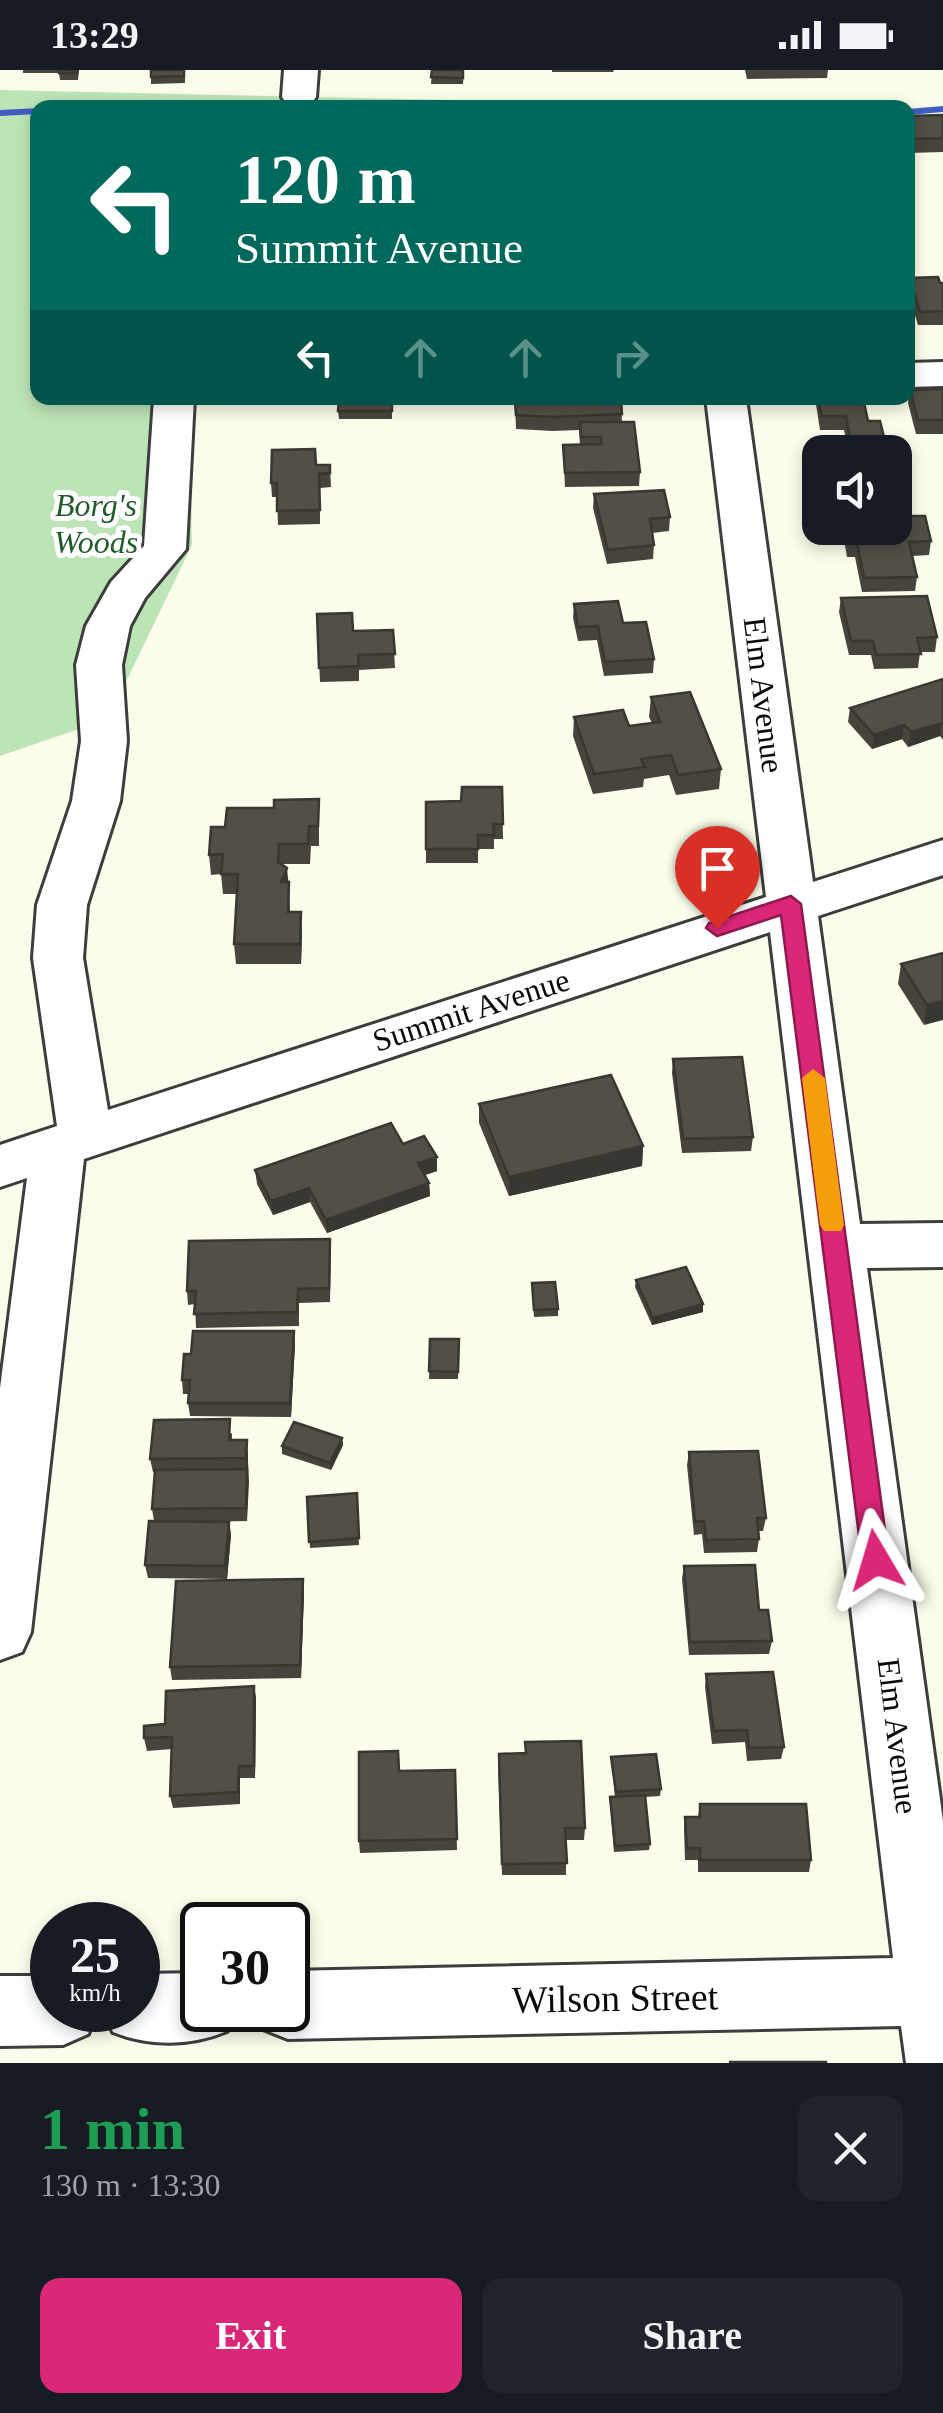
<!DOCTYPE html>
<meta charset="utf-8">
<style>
:root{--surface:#171b24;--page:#20242c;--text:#f1f3f6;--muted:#9ea1a6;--accent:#db2777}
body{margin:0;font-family:"Times New Roman",serif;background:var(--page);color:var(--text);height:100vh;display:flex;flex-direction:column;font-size:38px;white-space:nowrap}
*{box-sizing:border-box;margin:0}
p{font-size:32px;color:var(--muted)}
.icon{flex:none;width:55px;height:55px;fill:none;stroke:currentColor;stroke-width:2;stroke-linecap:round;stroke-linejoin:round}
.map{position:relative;height:1993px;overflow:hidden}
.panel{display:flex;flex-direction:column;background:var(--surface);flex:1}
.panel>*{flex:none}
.guide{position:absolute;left:30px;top:30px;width:885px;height:305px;border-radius:20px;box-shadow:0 5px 15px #0003;background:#00695c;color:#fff;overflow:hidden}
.controls{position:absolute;left:802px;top:365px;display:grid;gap:20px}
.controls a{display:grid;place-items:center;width:110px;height:110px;border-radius:20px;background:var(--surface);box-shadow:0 5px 15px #0003;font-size:50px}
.speed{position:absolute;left:30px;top:1832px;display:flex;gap:20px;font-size:50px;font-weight:700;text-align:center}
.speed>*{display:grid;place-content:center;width:130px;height:130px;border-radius:50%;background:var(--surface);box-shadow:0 5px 15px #0003;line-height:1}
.speed small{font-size:25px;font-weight:400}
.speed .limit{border:5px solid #111;border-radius:15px;background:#fff;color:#111}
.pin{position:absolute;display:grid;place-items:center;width:85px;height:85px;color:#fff;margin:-102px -42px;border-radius:50% 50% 50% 0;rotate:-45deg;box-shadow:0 0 10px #0007}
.pin .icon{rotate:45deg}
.me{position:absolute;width:110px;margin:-55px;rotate:353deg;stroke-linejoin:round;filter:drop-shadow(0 0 8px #0008)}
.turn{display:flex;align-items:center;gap:35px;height:210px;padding:0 40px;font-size:45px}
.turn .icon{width:130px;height:130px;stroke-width:2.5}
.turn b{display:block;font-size:70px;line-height:85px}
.lanes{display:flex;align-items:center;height:95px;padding:0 40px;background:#0003;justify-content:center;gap:50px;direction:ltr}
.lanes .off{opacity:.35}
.round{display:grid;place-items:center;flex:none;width:105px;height:105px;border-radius:20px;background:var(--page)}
.headline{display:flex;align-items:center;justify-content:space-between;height:170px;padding:0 40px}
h1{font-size:60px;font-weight:700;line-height:75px;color:#1e9e55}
.action{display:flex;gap:20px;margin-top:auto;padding:20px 40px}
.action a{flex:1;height:115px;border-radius:20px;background:var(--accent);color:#fff;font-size:40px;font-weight:700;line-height:115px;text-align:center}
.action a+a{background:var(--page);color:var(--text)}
.status{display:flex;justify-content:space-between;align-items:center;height:70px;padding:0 50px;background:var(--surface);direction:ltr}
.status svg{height:28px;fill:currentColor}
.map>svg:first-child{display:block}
.green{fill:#bde4b6}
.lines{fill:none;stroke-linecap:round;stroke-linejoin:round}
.stream{fill:#3e5ec2;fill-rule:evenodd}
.street-casing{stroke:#3d3d3d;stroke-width:6}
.street{fill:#fff;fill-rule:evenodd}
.wall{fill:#47443d}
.shaded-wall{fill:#393732}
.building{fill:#524f47;stroke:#393732;stroke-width:2.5}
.route{fill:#db2777;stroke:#8e194d;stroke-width:2.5}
.slow{fill:#f59e0b}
.labels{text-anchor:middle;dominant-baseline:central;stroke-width:10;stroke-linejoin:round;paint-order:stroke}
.park-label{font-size:32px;font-style:italic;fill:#215b2a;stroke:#fff}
.street-label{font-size:32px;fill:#0a0a0a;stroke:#fff}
.near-street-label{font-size:38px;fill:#0a0a0a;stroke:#fff}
</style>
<div class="status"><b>13:29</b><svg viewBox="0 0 49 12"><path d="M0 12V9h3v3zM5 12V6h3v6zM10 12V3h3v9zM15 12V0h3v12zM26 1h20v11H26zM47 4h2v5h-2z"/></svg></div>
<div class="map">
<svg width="943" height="1993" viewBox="0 0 943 1993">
<rect width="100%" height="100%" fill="#fafde9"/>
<path class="green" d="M0,20L539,32L531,38H38V328H189L192,475L108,649L0,686Z"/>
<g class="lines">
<g class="stream">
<path d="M943,36V42L908,45V39Z"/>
<path d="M38,38V44L0,46V40Z"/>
</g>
<g class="street-casing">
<g id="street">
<path d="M284,0H318L316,27L311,34L299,37L287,34L282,27Z"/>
<path d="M943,292V316L908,317V293Z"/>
<path d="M154,328H194L186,479L145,528L130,556L122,595L127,671L120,731L87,835L83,888L108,1040L766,827L706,328H746L813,812L943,770V805L818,846L860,1154L943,1153V1197L867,1198L943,1751V1993H906L901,1956L288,1969L263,1959L255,1940H288V1901L893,1888L770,862L84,1089L31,1562L22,1582L0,1590V1318L27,1108L0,1117V1075L57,1056L33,888L37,835L72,731L81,671L76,595L86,556L111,512L144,476Z"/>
<path d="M202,1903V1940H236L227,1961C191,1976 150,1977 113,1962L104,1940H138V1904Z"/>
<path d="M0,1906H52V1940H98L88,1964L63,1975L0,1976Z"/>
</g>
</g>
<use href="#street" class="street"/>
</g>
<g class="wall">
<path d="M23,0H79L78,10H60L59,3H23Z"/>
<path d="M151,0H185V13L151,14Z"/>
<path d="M432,0H464L463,14H431Z"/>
<path d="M552,0H614L613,2H552Z"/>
<path d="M745,0H828L827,8L747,9Z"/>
<path d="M943,45V82L908,83V46Z"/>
<path d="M909,208L943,213V255H918L908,223Z"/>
<path d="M943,319V364H916L908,333L910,320Z"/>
<path d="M392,328V349H339L338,341Z"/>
<path d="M530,328H621L622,352L640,402L639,416L565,417L563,375H580L579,360L553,361L516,359L515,332L530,331Z"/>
<path d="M815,328H818L819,330L818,328H863L868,351H880L884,367L882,379L900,380L903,393L901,407H895V382H834L835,377L848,378L844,360H820Z"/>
<path d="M316,395H330L331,417L320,418V454L278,455L277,427H272L271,413Z"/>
<path d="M594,424L670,447L669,461L652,463L654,475L653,489L607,494L593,438Z"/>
<path d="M842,458H895L931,471L929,485L912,486L917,507L915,521L862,522L855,487H847Z"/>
<path d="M841,528L937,567L935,582H920L918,598L874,599L871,585H849L839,542Z"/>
<path d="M574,534L623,553L654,589L653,603L604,606L597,570L578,571L573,548Z"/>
<path d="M317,544L353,561L393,560L395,598L359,600V611L320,612Z"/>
<path d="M943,609V670L940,666L908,677L902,669L872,679L848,652L850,638Z"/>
<path d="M651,627L721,699L719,719L676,725L669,705L644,709L643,717L593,724L573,666L574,647L629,656L652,653L649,647Z"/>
<path d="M502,717L503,769H494V779H478V793H426V732L461,731Z"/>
<path d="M319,729V776H311L310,794H281L289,812L290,842L302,862L301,894H236L234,874L237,824H223L221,804L211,805L209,785L225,757Z"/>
<path d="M943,883L924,955L898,914L901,894Z"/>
<path d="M673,989L753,1067L751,1081L682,1083L672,1003Z"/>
<path d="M479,1034L643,1076L642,1096L509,1126L479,1053Z"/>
<path d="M403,1074L437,1101L425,1105L429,1113L430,1126L327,1163L310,1132L273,1145L257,1114L255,1100Z"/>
<path d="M331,1183L330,1232L299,1233V1256L196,1258L195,1234L188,1235L187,1221Z"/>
<path d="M636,1210L703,1234V1242L652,1255L635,1217Z"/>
<path d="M532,1213L558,1239V1246L534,1247Z"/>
<path d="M294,1261L295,1274L291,1347L190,1346L188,1333L189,1324H183L182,1310L191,1284Z"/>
<path d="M430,1269H459L458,1309H429Z"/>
<path d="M232,1363V1370L248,1383L247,1451L202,1452H229L231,1465L227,1509L148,1508L145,1495L154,1451L152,1439L155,1402H153L150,1389Z"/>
<path d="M342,1368L343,1375L331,1400L282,1384V1376Z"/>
<path d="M689,1382L766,1448L763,1461H758L759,1469L757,1482L704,1483L702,1464L694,1465L687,1395Z"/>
<path d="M357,1423L359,1475L310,1478L307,1427Z"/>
<path d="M684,1496L759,1540L772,1571L769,1584L689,1585L682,1509Z"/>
<path d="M303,1509L304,1522L301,1608L172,1610L170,1597Z"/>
<path d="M706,1604L784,1677L781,1689L747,1691L745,1672L712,1674L705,1617Z"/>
<path d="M254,1616L256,1629L255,1708H240V1734L173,1738L170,1726L172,1679L147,1681L144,1668L165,1654Z"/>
<path d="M525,1672L585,1758L584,1770H566V1805H502L498,1696L525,1683Z"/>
<path d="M611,1687L661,1719L660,1726L645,1727L650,1774L649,1780L614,1782L610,1734V1727H615Z"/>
<path d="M455,1700L457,1780L360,1783L359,1771L399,1701Z"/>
<path d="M700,1734L811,1790L809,1802H698V1790H685L684,1759L685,1747H698Z"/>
</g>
<g class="shaded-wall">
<path d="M942,652L940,666L908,677L911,662Z"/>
<path d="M904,655L902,669L872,679L874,665Z"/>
<path d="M287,798L289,818L281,812Z"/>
<path d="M301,842L302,862L301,894L300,874Z"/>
<path d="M943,931V950L924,955L927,935Z"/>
<path d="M643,1076L642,1096L509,1126V1107Z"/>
<path d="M437,1087V1101L419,1107L418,1093Z"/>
<path d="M429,1113L430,1126L327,1163L326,1150Z"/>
<path d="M309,1118L310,1132L273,1145L271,1131Z"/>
<path d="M703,1234V1242L652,1255L653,1248Z"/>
<path d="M294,1261L295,1274L291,1347L290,1333Z"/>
<path d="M342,1368L343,1375L331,1400L330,1393Z"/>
<path d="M247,1370L249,1412L247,1451L246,1438Z"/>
<path d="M229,1452L231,1465L227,1509L225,1496Z"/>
<path d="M303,1509L304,1522L301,1608L300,1595Z"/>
<path d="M254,1616L256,1629L255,1708L254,1696Z"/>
<path d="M239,1696L240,1708V1734L238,1722Z"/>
</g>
<g class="building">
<rect x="59" y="0" width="18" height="3"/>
<path d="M151,0H184V6L151,7Z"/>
<path d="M432,0H463V8L431,7Z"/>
<path d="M943,45V68L908,69V46Z"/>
<path d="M938,207L940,213H943V241L920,242L909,208Z"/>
<path d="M943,319V350H918L910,320Z"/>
<path d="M339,328H392V341H338Z"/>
<path d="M533,328H621L622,344L553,347L516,345L515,332L534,331Z"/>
<path d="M818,328H863L868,351H880L884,367H850L846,346H822Z"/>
<path d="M580,352H634L640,402L565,403L563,375L601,374V367H581Z"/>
<path d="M835,377L900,380L903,393H895V382H836Z"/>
<path d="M315,379L316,395H330V403L319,404L320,440L277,441V413H271L272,380Z"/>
<path d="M664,420L670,447L650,449L654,475L608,480L594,424Z"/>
<path d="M895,446H925L931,471L909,472L917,507L864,508L857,473H849L846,458H895Z"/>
<path d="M927,526L937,567L917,568L921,584L876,585L873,571H851L841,528Z"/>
<path d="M618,531L623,553L646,552L654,589L605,592L598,556L578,557L574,534Z"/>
<path d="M352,543L353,561L393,560L395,584L358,585L359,596L319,598L317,544Z"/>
<path d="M943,609V653L911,662L904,655L874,665L850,638Z"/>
<path d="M690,622L721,699L678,705L671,685L641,689L645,697L594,704L574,647L623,640L629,656L660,652L651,627Z"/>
<path d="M462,717H502L503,754H493L494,765H478V779H426V732L461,731Z"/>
<path d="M319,729L318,756H309L308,774H279L278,792L287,798L281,812H289L288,842H301L300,874H234L238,804H221L223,784L209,785L211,757H225L227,738H274V730Z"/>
<path d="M943,883V931L927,935L901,894Z"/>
<path d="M742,987L753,1067L683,1069L673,989Z"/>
<path d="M611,1005L643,1076L509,1107L479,1034Z"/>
<path d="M391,1053L403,1074L424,1066L437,1087L418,1093L429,1113L326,1150L309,1118L271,1131L255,1100Z"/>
<path d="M330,1169L329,1218L298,1219L297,1242L194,1244L196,1221H187L189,1171Z"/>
<path d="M686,1197L703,1234L653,1248L636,1210Z"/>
<path d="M555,1212L558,1239L534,1240L532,1213Z"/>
<path d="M193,1261H294L290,1333H188L190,1310H182L184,1284H191Z"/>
<path d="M430,1269H459L458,1302L429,1301Z"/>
<path d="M230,1349L229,1370H247L246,1388L150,1389L154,1350Z"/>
<path d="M294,1352L342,1368L330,1393L282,1376Z"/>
<path d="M758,1381L766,1448H757L759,1469L706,1470L704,1451L695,1452L689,1382Z"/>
<path d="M247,1399L246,1438L152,1439L155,1400Z"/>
<path d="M357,1423L359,1468L309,1472L307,1427Z"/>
<path d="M149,1451L229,1452L225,1496L145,1495Z"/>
<path d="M755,1495L759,1540H768L772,1571L690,1572L684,1496Z"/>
<path d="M303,1509L300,1595L170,1597L176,1511Z"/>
<path d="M773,1602L784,1677L749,1678L747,1660L714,1661L706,1604Z"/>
<path d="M254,1616V1696H239L238,1722L170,1726L172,1667L144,1668V1656L165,1654L166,1621Z"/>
<path d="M581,1671L585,1758H565L567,1793L502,1794L499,1684L526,1683L525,1672Z"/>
<path d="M398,1681L399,1701L455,1700L457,1769L359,1771V1682Z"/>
<path d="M656,1684L661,1719L616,1722L611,1687Z"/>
<path d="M645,1725L650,1774L615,1776L610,1727Z"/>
<path d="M700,1734H806L811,1790H700V1778H687L685,1747H700Z"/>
<path d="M826,1992V1993L729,1992Z"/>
</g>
<path class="route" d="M791,826L801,834L889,1490L885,1498L876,1502L866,1498L862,1490L781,845L717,866L706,858L709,853Z"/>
<path class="slow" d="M813,999L825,1008L844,1155L841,1161H824L820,1155L802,1008Z"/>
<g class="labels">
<g class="park-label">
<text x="96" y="435">Borg's<tspan x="96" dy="37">Woods</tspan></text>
</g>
<g class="street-label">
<text transform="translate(764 625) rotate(83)">Elm Avenue</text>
<text transform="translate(471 940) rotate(-18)">Summit Avenue</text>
<text transform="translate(898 1666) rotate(83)">Elm Avenue</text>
</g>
<g class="near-street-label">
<text transform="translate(615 1928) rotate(-1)">Wilson Street</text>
</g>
</g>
</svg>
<div class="controls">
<a><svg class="icon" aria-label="sound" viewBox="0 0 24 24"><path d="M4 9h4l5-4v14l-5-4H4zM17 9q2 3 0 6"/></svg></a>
</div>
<div class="speed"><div>25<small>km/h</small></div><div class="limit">30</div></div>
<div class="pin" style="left:717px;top:858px;background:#d93025"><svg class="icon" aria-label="arrive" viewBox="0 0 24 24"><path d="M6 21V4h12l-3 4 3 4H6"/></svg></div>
<svg class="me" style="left:876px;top:1490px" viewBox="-20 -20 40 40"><path d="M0-17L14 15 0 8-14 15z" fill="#db2777" stroke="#fff" stroke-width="4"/></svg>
<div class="guide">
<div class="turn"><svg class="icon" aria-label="left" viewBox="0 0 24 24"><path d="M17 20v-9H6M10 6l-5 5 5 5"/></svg><div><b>120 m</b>Summit Avenue</div></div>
<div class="lanes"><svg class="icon" aria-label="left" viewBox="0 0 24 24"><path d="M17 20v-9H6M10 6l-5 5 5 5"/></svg><svg class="icon off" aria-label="ahead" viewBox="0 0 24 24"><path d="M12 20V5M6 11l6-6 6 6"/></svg><svg class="icon off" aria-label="ahead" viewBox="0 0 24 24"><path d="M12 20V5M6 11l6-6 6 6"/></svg><svg class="icon off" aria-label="right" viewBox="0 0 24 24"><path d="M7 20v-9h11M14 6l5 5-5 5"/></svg></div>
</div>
</div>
<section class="panel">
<div class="headline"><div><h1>1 min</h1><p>130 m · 13:30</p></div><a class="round"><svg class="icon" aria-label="close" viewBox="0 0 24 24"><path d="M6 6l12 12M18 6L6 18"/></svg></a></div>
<div class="action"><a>Exit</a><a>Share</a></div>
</section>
